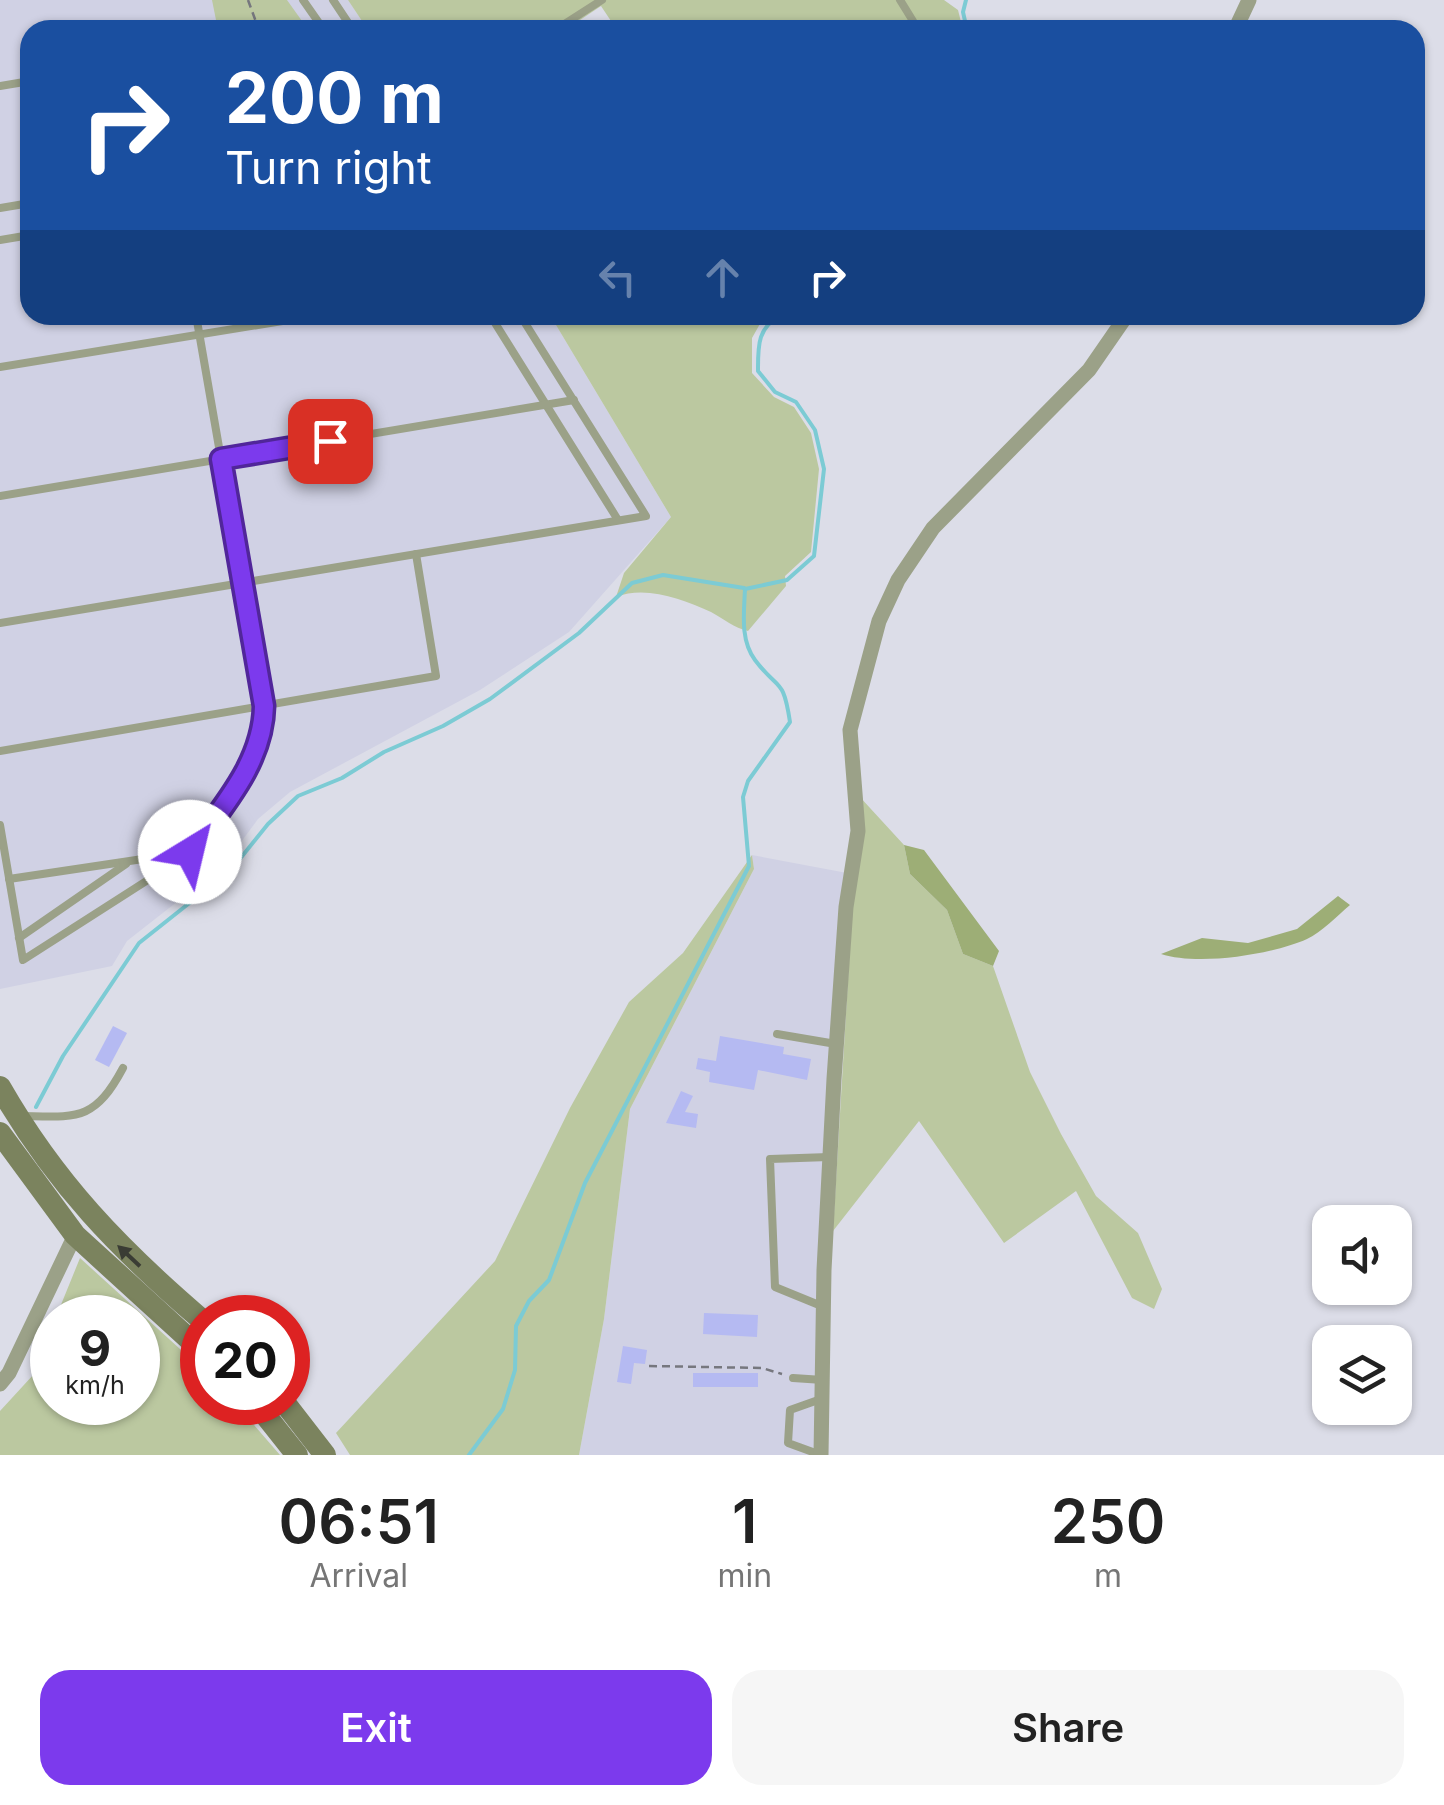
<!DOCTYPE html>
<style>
:root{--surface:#fff;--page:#f6f6f6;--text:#222;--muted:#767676;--accent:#7c3aed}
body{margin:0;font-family:Inter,sans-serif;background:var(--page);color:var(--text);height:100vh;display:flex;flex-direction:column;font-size:38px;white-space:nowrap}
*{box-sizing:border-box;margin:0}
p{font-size:32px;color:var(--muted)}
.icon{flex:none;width:55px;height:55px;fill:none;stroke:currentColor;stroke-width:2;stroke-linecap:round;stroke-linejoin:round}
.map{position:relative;height:1455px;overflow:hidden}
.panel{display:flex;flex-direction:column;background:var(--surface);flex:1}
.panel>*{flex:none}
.guide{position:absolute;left:20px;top:20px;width:1405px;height:305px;border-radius:30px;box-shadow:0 2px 8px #0004;background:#1a4fa0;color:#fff;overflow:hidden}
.fabs{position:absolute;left:1312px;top:1205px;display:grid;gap:20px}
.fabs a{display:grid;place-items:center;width:100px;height:100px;border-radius:20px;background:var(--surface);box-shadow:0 2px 8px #0004;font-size:50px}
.speed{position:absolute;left:30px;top:1295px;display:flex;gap:20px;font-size:50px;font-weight:700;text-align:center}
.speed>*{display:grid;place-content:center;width:130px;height:130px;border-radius:50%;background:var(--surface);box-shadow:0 2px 8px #0004;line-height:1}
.speed small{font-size:25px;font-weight:400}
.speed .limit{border:15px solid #d22;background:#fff;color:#111}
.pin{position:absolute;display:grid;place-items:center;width:85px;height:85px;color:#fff;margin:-42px;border-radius:20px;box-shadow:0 5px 15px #0006}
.me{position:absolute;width:110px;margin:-55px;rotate:36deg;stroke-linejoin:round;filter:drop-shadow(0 0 8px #0008)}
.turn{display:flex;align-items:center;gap:35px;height:210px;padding:0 40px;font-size:45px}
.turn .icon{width:130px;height:130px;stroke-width:2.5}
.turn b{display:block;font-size:70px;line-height:85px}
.lanes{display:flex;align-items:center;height:95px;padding:0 40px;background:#0003;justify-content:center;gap:50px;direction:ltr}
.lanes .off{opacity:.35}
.eta{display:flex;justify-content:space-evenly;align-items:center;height:170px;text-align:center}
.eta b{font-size:60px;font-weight:600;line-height:70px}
.button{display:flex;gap:20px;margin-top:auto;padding:20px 40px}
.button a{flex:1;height:115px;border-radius:30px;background:var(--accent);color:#fff;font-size:40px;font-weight:600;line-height:115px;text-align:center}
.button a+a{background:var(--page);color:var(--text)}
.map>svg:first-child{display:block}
.built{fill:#d0d1e4}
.green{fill:#bbc8a0}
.forest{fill:#9dae76}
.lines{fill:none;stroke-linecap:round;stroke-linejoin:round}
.stream{stroke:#7ccbd4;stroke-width:4}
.building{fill:#b5baf2}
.path{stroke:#76777e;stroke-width:2.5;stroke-dasharray:8 5;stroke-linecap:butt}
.lane{stroke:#9ba188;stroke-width:8}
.street{stroke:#9ba188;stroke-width:15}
.secondary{stroke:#7b835e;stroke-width:22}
.oneway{fill:#3a3c34}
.route-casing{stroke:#51269a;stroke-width:25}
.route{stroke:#7c3aed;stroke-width:18}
</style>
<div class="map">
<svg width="1444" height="1455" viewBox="0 0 1444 1455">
<rect width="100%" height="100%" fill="#dcdde8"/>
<g class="built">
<path d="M0,0H348L368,30H30V315H550L671,517L569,632L480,690L290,792L258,819L224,865L127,941L112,966L0,989Z"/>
<path d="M752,855L847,873L817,1455H579L604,1319L630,1109L754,869Z"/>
</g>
<g class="green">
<path d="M212,0H287L302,21L247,30H218Z"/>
<path d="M348,0H944L958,10L963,30H617L601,6L565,30H368Z"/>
<path d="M550,315H765L752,338V373L774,397L794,407L811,433L819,469L811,552L785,576L786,586L748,631C734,628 724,619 711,612C683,599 645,585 616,597L624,573L671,517Z"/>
<path d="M859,796L904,845L910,874L947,910L963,954L993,966L1030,1072L1061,1134L1096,1196L1138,1233L1162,1289L1154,1309L1132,1298L1076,1191L1004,1243L919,1121L833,1231Z"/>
<path d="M752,855L754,869L630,1109L604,1319L579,1455H350L336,1433L495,1261L570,1108L629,1002L683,953Z"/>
<path d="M80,1258L202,1369V1402L235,1403L280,1455H0V1411L34,1374L52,1327V1402H138V1318L56,1317Z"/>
</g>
<g class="forest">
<path d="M904,845L924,850L999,951L993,966L963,954L947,910L910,874Z"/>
<path d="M1338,896L1350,905C1337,916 1322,932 1307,939C1271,955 1198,966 1161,954L1202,938L1248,943L1297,929Z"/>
</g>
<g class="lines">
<g class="stream">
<path d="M966,0L963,12L967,30"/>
<path d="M36,1107L63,1056L139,943L231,870L268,824L298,796L342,778L384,752L443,726L490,699L579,633L632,583L663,575L744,588"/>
<path d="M469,1455L503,1409L515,1370L516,1326L529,1301L549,1280L585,1183L749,866L743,797L748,781L790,722C783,676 779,692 755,660C740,640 744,613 745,589L787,580L814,556L824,469L815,430L796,402L775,392L758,371C758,346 757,327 782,315"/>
</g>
</g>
<g class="building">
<path d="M113,1026L127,1033L109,1067L95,1060Z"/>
<path d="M720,1036L784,1047L783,1054L811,1059L807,1080L758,1070L754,1090L709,1082L710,1072L696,1069L698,1058L716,1061Z"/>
<path d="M681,1091L693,1096L685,1112L698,1114L696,1128L666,1123Z"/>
<path d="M704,1313L758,1315L757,1337L703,1334Z"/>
<path d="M623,1346L647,1350L645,1364L634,1363L631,1384L617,1382Z"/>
<rect x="693" y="1373" width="65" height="14"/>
</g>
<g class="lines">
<g class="path">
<path d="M248,0L259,30"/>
<path d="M649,1366L762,1368L782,1374"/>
</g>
<g class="lane">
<path d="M303,0L324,30"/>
<path d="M333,0L353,30"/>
<path d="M900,0L913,21"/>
<path d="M555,30L602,0"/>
<path d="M0,86L30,81"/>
<path d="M0,208L30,203"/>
<path d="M0,240L30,235"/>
<path d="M490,315L618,520"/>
<path d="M0,367L319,315"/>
<path d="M0,496L574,400"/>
<path d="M0,623L646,516L520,315"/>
<path d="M0,751L436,676L416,554"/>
<path d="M0,825L23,960L190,853L238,784L258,748L264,730V706L196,315"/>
<path d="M9,879L183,853"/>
<path d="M19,938L126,864"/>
<path d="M777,1034L836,1044"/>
<path d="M21,1116C77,1117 94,1122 123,1068"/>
<path d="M824,1307L775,1287L770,1159L829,1157"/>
<path d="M793,1378L823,1380"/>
<path d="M821,1399L790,1410L788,1443L821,1455"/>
</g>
<g class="street">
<path d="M1235,30L1249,0"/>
<path d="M0,1384L9,1373L75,1235"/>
<path d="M821,1455L824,1270L834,1079L846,907L858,831L850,730L879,621L898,580L933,528L1089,370L1127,315"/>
</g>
<g class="secondary">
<path d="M0,1087C55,1183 119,1249 202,1320"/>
<path d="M0,1133L75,1235L202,1351"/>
<path d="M255,1402L297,1455"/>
<path d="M284,1402L325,1455"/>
</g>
</g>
<defs><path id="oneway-solid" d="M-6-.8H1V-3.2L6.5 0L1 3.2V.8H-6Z" transform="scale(2.5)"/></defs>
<use class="oneway" href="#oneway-solid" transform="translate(129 1256) rotate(-137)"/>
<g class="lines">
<g class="route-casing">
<path id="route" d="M190,852C222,807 263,763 264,706L221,459L330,441"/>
</g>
<use href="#route" class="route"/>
</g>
</svg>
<div class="fabs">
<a><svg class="icon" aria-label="sound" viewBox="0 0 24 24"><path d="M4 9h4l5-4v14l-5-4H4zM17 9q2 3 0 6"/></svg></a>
<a><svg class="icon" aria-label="layers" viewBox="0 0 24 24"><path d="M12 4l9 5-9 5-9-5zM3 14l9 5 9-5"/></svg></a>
</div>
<div class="speed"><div>9<small>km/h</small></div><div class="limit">20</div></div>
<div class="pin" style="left:330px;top:441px;background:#d93025"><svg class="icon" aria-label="arrive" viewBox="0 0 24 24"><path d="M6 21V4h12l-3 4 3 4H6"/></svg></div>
<svg class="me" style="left:190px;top:852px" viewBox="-20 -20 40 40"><circle r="19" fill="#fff"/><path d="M0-13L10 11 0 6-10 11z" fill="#7c3aed"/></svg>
<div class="guide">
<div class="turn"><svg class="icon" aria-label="right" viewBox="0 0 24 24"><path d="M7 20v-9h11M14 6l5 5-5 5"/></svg><div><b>200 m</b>Turn right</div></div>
<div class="lanes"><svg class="icon off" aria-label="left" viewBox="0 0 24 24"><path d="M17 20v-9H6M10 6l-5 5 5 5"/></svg><svg class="icon off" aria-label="ahead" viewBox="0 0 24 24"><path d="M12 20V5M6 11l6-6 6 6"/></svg><svg class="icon" aria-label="right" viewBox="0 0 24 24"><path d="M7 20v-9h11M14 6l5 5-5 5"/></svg></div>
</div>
</div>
<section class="panel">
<div class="eta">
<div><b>06:51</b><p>Arrival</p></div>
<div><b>1</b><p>min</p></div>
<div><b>250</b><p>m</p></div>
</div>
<div class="button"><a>Exit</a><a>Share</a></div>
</section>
